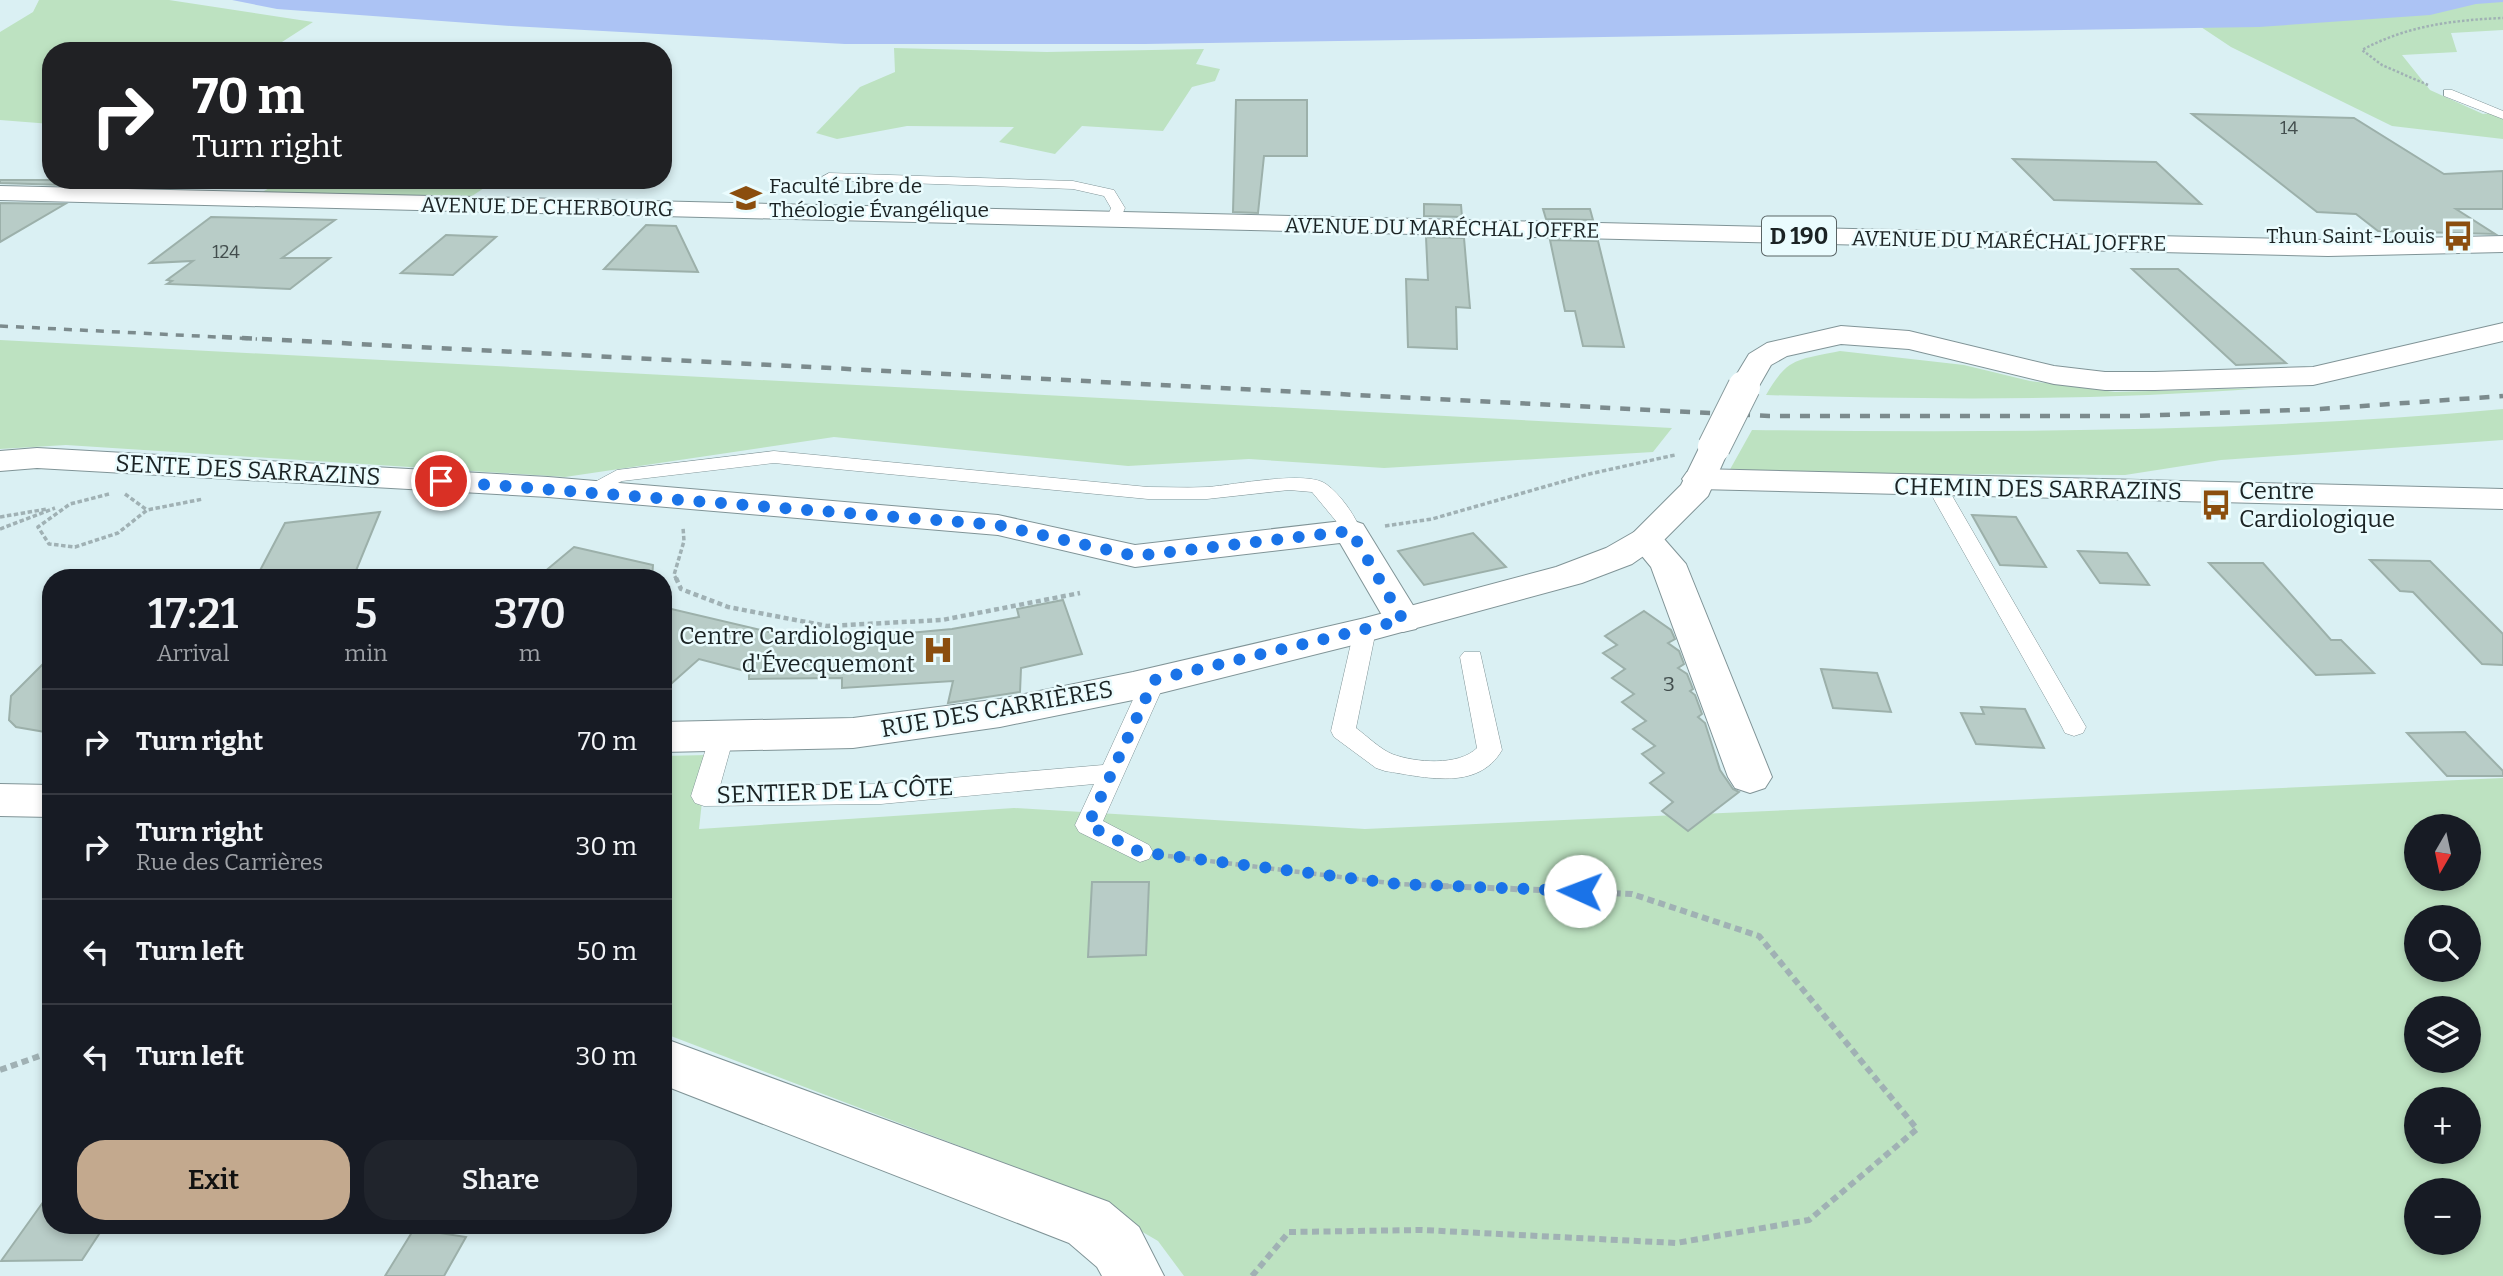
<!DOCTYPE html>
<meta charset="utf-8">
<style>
:root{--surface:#171b24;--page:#20242c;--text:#f1f3f6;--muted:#9ea1a6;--line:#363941;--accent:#c3a98e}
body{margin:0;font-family:Bitter,serif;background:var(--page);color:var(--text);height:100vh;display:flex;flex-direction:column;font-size:26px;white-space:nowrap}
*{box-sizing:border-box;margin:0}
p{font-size:23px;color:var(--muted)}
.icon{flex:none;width:38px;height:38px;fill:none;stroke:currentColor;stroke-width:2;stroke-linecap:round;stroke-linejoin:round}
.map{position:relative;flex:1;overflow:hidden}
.sheet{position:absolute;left:42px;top:569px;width:630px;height:665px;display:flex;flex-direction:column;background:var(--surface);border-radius:28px;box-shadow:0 4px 10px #0003}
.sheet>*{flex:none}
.top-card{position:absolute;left:42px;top:42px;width:630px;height:147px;border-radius:28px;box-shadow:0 4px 10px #0003;background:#202124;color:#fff;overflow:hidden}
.needle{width:46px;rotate:189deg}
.buttons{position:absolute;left:2404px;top:814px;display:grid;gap:14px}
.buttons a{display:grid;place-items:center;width:77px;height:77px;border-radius:50%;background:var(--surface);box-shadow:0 4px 10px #0003;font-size:35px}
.pin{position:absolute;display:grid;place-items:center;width:60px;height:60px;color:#fff;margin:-30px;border:4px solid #fff;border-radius:50%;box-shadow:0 2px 7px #0007}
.me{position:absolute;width:77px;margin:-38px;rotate:272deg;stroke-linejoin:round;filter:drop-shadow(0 0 5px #0008)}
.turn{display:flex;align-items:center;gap:24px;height:147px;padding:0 35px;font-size:32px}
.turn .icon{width:91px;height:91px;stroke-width:2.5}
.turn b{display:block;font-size:49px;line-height:60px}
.eta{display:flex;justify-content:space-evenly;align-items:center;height:119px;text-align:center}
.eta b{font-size:42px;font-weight:600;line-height:49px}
.primary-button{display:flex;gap:14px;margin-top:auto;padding:14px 35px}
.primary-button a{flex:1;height:80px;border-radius:28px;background:var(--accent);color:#111;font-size:28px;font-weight:600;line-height:80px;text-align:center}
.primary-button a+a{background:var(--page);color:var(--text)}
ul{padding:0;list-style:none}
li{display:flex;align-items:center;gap:21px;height:105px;padding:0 35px;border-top:2px solid var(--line)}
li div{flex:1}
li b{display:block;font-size:26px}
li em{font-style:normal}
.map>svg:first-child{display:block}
.green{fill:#bde2c1;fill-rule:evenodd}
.water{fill:#acc3f4}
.building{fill:#b8ccc7;stroke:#9cb0aa;stroke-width:2}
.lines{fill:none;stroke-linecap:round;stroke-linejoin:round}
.service-casing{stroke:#809497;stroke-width:1}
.minor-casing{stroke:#809497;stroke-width:2}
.tertiary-casing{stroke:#809497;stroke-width:2}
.primary-casing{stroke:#809497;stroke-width:2}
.path-far3{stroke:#a0b1b4;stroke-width:2.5;stroke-dasharray:2.5 2;stroke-linecap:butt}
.path-far2{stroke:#a0b1b4;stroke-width:3.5;stroke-dasharray:4.5 2.5;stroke-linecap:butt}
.path-far1{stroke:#a0b1b4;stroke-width:4.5;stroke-dasharray:5 3.5;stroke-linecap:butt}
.path{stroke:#a0b1b4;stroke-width:6;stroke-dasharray:7 4.5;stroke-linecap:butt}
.service{fill:#fff;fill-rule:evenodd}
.minor{fill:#fff;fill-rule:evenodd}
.tertiary{fill:#fff;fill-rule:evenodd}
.primary{fill:#fff;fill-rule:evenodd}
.rail-far1{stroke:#7c8b8d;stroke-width:3.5;stroke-dasharray:8 8;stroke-linecap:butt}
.rail{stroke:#7c8b8d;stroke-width:4.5;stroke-dasharray:10 10;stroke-linecap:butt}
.tertiary-bridge-casing{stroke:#809497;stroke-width:34;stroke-linecap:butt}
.tertiary-bridge{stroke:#fff;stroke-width:32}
.route{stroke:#1a73e8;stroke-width:12;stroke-dasharray:0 21.6}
.labels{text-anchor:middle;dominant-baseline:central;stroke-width:5;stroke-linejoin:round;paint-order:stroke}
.far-number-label{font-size:18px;fill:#424d4d}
.far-poi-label{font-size:21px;fill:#1b2324;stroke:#eafcfe;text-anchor:start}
.far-street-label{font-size:21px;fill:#1b2324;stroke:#eafcfe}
.number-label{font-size:21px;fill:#424d4d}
.shield{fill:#eafcfe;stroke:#596465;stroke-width:2}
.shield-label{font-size:23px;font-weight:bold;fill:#1b2324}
.street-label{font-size:24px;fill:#1b2324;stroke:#eafcfe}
.poi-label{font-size:24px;fill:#1b2324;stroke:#eafcfe;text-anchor:start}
</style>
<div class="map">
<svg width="2503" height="1276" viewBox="0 0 2503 1276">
<rect width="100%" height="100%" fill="#daf0f3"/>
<g class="green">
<path d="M39,0H169L313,22L268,51H51V124L0,120V32L33,12Z"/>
<path d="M2503,0V30L2451,33L2457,52L2402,55L2430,90L2483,114L2503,112V139L2392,126L2231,47L2192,21Z"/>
<path d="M894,48L1047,52L1204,49L1196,64L1220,69L1215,81L1192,87L1163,131L1082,126L1055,154L999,142L1014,127L907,126L837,139L816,133L860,87L895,72Z"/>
<path d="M283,180H496L469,198L259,194Z"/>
<path d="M0,340L1672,428L1653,452L1384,468L1249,459L1128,466L834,437L565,477L66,445L0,449Z"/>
<path d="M1840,351L1964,365L2030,381L2115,392L2264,388C2098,401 1933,400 1766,395C1788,356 1799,360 1840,351Z"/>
<path d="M2503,409V440L2221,460L2125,475L1728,473L1752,430C2003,433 2253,432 2503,409Z"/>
<path d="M707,755L699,829L1014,808L1365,829L2503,778V1276H1184L1158,1241L1062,1185L663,1033V756ZM2417,826H2469V878H2417ZM2417,917H2469V970H2417ZM2417,1008H2469V1060H2417ZM2417,1099H2469V1152H2417ZM2417,1190H2469V1242H2417Z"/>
</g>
<path class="water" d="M232,0H2503V2L2476,4L2430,15L2259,27L1145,44H845L511,26L277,9Z"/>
<g class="building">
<path d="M1236,100H1307V156H1264L1258,213L1233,212Z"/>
<path d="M2192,114L2354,118L2444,174L2503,171V209H2456L2495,234L2378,231L2356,214L2317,212Z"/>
<path d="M2013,159L2156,162L2201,204L2054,200Z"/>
<path d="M0,180H105L96,186L0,183Z"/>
<path d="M0,203L65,204L0,242Z"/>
<path d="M1424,204L1461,205L1462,217L1424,216Z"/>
<path d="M1543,209H1590L1593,220L1546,219Z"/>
<path d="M211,217L335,220L282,258H330L290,289L167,284L172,281L167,280L193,261L150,263Z"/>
<path d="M646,225L676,226L698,272L604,269Z"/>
<path d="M446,235L496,237L453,275L401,273Z"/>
<path d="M1426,237L1464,238L1470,308L1456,307L1457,349L1408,347L1406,279L1428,280Z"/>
<path d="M1550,240L1598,241L1624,347L1583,346L1575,311H1565Z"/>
<path d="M2132,269H2178L2286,363L2236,365Z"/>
<path d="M380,512L353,578H256L285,523Z"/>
<path d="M1972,515L2016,517L2046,567L2000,565Z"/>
<path d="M1473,533L1506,567L1424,585L1398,551Z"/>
<path d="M574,547L653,565L652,578H537Z"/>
<path d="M2078,551L2127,553L2149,585L2100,583Z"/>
<path d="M2370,560L2430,561L2503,634V665L2482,664L2413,592L2400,591Z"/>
<path d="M2209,563H2263L2331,640H2341L2374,673L2316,675Z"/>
<path d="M1063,600L1082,654L1021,668L1020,692L948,703L953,681L842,688V678L749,679V672L699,659L663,691V607L812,642L952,629L1019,617L1017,609Z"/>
<path d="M1644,611L1671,630L1675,639L1668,643L1679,651L1684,664L1678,668L1687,674L1693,689L1690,691L1695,695L1702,714L1698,717L1705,723L1720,770L1733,789L1739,792L1688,831L1662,811L1673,802L1650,783L1664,773L1642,754L1655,746L1633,729L1646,721L1622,702L1634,694L1612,678L1625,669L1603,653L1617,645L1605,636Z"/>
<path d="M51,656V733L16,727L9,720L11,696Z"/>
<path d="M1821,669L1877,673L1891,712L1833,708Z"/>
<path d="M1981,707L2025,709L2044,748L1976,744L1961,713L1984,714Z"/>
<path d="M2465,732L2503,771V776H2447L2407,733Z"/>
<path d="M1092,882H1149L1146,955L1088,957Z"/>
<path d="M51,1191V1225H105L82,1260L1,1261Z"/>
<path d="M414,1229L466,1237L444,1276H385Z"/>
</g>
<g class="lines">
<g class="service-casing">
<g id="service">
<path d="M2444,90H2452L2503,111V119L2444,96Z"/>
<path d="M829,173L1073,181L1114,190L1125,208L1118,224L1113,225L1106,221L1111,208L1104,196L1073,189L824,180L822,177Z"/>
<path d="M774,451L1148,487C1168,487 1188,488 1208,487C1233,485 1307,470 1326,484C1340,494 1355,515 1361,531L1358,535H1344L1336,521L1312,492L1289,490L1207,499H1148L774,463L622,481L588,497L578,491L617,470Z"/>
<path d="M1937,481L1947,487L2086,727L2083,733L2074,736L2065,733L2062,727L1927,487Z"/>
<path d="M1365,623L1373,625L1376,630L1356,728C1367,736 1380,749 1392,754C1416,763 1459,766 1477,748L1460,657L1464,652H1480L1502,750C1478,792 1424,777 1385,771L1376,768L1334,737L1331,731L1354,630L1357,625Z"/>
<path d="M1154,672L1162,674L1166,680L1103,821L1149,845L1153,852L1149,859L1140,862L1079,832L1075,825L1094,784L881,804L704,806L695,803L691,796L710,736L713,730L722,727L731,730L734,736L720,786L881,784L1103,765L1142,680L1146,674Z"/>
</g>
</g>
<g class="minor-casing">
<g id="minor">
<path d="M37,448L548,477L998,515L1135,545L1351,520L1363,524L1422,620L1416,629L1403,632L1390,629L1340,543L1135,567L998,535L548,497L37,468L0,471V451Z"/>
<path d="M1699,469L2503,489V509L1699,489L1687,486L1682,479L1687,472Z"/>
<path d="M1646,528L1658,532L1686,564L1772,777L1765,788L1750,793L1735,788L1728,777L1651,567L1628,539L1634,532Z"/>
<path d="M0,784L51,785V817L0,816Z"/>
</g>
</g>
<g class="tertiary-casing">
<g id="tertiary">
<path d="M2503,323V341L2313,385L2155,390H2105L2054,384L1909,349L1841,344L1787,356L1771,365L1755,393L1744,396L1733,393L1729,387L1749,354L1767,343L1841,326L1909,331L2054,366L2105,372H2155L2313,367Z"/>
<path d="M1714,437L1725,440L1730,447L1708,496L1658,546L1632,564L1582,583L1365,642L1133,700L1000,727L853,748L663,752V722L853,718L1000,699L1133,672L1365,618L1556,567L1606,548L1634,532L1681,485L1703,440Z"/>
<path d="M663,1038L1109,1202L1139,1227L1164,1276H1102L1097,1267L1069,1243L663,1085Z"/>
</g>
</g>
<g class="primary-casing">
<path id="primary" d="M0,186L2328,240L2503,236V252L2328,256L0,200Z"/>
</g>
<path class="path-far3" d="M2428,85L2382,65L2362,50C2406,26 2453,20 2503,18"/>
<g class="path-far2">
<path d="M109,494L70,504L38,527L49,544L75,547L118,533L147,510L203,499"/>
<path d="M125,494L147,510"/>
<path d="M0,517L47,509"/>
<path d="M1385,526L1432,519L1589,474L1675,455"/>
<path d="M0,529L55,508"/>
<path d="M677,580L674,575L684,541L683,527"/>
</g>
<g class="path-far1">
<path d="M676,578L681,589L728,607L827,626L942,620L1080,593"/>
<path d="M1168,856L1398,884L1461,887"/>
</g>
<g class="path">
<path d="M0,1070L51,1052"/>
<path d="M1252,1276L1289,1232L1422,1230L1676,1243L1809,1220L1917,1129L1759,936L1632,894L1420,885"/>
</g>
<use href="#service" class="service"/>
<use href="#minor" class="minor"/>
<use href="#tertiary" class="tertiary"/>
<use href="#primary" class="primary"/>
<path class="rail-far1" d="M0,326L257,339"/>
<path class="rail" d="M222,337L1769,416H2136L2320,409L2503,396"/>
<g class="tertiary-bridge-casing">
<path id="tertiary-bridge" d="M1714,447L1744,387"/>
</g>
<use href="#tertiary-bridge" class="tertiary-bridge"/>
</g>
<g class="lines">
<path class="route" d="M441,481L998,525L1135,556L1351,531L1403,620L1154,680L1088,825L1140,852L1398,884L1580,891"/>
</g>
<defs>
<g id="university-bare" transform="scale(2.415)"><path d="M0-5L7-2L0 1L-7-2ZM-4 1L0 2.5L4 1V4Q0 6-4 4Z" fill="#8b4e0e" stroke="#eafcfe" stroke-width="2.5" paint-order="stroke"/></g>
<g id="bus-bare" transform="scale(2.415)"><path d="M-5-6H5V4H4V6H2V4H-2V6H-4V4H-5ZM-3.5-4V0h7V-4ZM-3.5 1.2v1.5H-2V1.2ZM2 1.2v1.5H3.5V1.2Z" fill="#8b4e0e" stroke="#eafcfe" stroke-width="2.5" paint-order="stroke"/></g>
<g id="hospital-bare" transform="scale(2.415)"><path d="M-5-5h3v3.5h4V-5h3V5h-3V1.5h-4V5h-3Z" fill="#8b4e0e" stroke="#eafcfe" stroke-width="2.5" paint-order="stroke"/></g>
</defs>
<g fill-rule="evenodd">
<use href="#university-bare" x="746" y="198"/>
<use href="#bus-bare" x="2458" y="236"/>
<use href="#bus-bare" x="2216" y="505"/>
<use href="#hospital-bare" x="938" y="650"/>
</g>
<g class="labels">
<g class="far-number-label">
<text x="2289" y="128">14</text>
<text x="226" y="252">124</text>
</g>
<g class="far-poi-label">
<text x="769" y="186">Faculté Libre de<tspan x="769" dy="24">Théologie Évangélique</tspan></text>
<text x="2435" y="236" text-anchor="end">Thun Saint-Louis</text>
</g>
<g class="far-street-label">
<text transform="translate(547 207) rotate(1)">AVENUE DE CHERBOURG</text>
<text transform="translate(1442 228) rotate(1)">AVENUE DU MARÉCHAL JOFFRE</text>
<text transform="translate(2009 241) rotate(1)">AVENUE DU MARÉCHAL JOFFRE</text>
</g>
<g class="number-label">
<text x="1669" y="684">3</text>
</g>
<rect class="shield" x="1762" y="216.5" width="74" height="39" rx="5"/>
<g class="shield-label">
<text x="1799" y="236">D 190</text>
</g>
<g class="street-label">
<text transform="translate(248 470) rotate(3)">SENTE DES SARRAZINS</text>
<text transform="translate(2038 489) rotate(1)">CHEMIN DES SARRAZINS</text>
<text transform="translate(997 709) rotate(-10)">RUE DES CARRIÈRES</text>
<text transform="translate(835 791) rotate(-2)">SENTIER DE LA CÔTE</text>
</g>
<g class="poi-label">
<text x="2239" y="491">Centre<tspan x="2239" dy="28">Cardiologique</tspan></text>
<text x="915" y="636" text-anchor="end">Centre Cardiologique<tspan x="915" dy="28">d'Évecquemont</tspan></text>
</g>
</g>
</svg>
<div class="buttons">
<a><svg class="needle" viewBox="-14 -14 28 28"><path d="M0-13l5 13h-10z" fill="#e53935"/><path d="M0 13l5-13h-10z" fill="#9ea1a6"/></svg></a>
<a><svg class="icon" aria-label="search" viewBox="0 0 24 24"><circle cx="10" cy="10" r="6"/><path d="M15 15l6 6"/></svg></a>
<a><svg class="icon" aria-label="layers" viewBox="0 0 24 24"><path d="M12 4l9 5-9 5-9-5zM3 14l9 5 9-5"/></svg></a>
<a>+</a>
<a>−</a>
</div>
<div class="pin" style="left:441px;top:481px;background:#d93025"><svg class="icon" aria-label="arrive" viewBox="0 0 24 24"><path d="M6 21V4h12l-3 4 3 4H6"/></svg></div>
<svg class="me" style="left:1580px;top:891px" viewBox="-20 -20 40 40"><circle r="19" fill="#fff"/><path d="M0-13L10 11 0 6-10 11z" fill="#1a73e8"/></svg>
<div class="top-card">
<div class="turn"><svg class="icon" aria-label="right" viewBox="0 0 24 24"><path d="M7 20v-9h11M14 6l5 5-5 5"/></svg><div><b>70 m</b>Turn right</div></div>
</div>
<section class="sheet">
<div class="eta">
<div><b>17:21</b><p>Arrival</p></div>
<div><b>5</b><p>min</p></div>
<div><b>370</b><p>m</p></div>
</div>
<ul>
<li><svg class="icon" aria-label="right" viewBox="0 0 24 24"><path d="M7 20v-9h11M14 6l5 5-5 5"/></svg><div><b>Turn right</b></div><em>70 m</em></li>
<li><svg class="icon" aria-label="right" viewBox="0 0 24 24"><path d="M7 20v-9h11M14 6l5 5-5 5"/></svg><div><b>Turn right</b><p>Rue des Carrières</p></div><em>30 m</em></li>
<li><svg class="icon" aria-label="left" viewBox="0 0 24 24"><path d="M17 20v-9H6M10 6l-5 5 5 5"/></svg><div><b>Turn left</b></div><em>50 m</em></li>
<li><svg class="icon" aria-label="left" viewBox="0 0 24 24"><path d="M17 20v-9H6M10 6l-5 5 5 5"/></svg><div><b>Turn left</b></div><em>30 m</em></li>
</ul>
<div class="primary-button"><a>Exit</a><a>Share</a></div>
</section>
</div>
